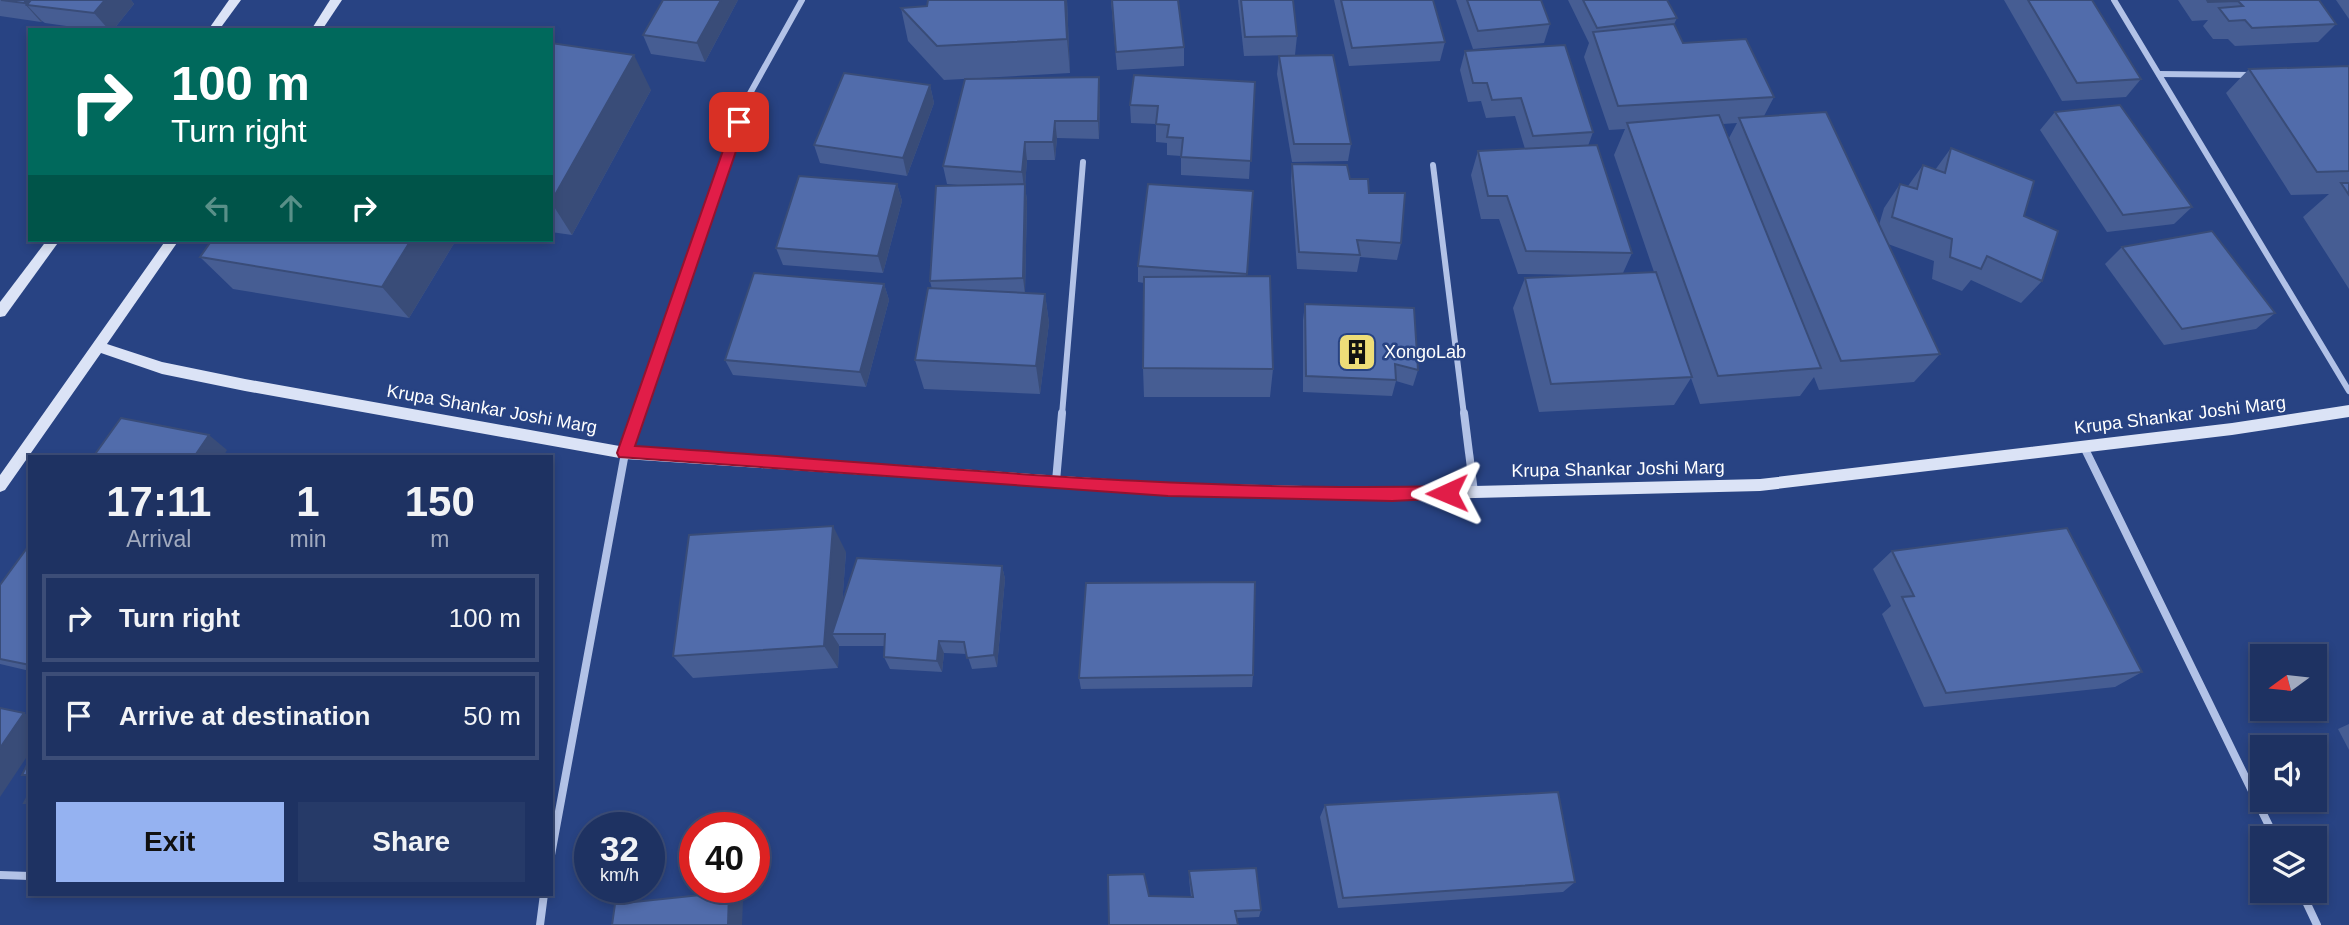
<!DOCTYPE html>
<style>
:root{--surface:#1e3262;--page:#263a68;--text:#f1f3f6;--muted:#a1aabe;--line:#3c4d77;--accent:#95b2f1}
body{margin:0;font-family:Arial,sans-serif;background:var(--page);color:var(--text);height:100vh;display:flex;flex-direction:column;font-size:26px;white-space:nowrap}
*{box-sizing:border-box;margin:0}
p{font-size:23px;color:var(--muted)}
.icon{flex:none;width:38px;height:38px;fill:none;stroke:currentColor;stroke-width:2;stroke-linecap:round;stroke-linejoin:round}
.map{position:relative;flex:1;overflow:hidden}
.panel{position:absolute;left:28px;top:455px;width:525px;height:441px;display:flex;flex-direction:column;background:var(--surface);border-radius:0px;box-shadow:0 4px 10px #0003,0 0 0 2px var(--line)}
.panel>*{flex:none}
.top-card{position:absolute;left:28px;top:28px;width:525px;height:214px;border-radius:0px;box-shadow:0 4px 10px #0003,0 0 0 2px var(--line);background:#00695c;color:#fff;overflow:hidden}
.needle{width:46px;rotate:255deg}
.fabs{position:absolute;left:2250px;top:644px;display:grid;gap:14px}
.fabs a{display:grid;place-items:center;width:77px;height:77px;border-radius:0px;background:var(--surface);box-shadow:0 4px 10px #0003,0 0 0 2px var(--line);font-size:35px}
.speed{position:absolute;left:574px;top:812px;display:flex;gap:14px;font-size:35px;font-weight:700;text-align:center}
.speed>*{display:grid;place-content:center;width:91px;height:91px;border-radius:50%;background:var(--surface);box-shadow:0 4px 10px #0003,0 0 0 2px var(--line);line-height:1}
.speed small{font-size:18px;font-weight:400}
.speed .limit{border:10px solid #d22;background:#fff;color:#111}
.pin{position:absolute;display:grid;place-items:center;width:60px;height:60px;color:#fff;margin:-30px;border-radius:14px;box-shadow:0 4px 10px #0006}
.me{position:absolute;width:77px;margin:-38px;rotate:269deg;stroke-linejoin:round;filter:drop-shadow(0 0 5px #0008)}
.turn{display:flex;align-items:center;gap:24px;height:147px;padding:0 28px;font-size:32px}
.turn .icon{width:91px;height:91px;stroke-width:2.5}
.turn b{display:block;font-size:49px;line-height:60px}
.lanes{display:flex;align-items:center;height:66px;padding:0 28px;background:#0003;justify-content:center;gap:35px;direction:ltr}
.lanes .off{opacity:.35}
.eta{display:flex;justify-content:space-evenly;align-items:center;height:119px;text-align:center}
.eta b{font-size:42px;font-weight:700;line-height:49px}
.cta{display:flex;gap:14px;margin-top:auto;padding:14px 28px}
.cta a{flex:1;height:80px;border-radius:0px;background:var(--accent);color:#111;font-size:28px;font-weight:700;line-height:80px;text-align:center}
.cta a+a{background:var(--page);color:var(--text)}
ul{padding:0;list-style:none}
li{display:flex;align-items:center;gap:21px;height:88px;margin:0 14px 10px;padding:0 14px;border:4px solid var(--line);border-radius:0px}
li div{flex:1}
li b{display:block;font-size:26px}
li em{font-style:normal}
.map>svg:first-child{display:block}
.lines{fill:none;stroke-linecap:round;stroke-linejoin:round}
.street-far1{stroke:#b2c2e7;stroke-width:6}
.street{stroke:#b2c2e7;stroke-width:8}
.secondary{fill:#dbe3f6;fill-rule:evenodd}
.wall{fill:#465d93;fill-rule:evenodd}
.shaded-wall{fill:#394c78}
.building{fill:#516cab;stroke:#394c78;stroke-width:2}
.route{fill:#e11d48;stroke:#92132f;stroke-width:2}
.labels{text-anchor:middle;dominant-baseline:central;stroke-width:5;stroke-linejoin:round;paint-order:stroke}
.poi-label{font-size:18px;fill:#fff;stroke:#284383;text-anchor:start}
.street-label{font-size:18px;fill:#fff;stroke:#284383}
</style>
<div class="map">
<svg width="2349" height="925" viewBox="0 0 2349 925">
<rect width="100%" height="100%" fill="#284383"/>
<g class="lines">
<g class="street-far1">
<path d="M2114,0L2349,391"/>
<path d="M2159,74L2252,75"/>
<path d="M1433,165L1464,415"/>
<path d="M638,415L748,97L802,0"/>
<path d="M1062,415L1083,162"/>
</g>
<g class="street">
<path d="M1464,413L1474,492"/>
<path d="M2084,447L2275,838"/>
<path d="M1056,481L1062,413"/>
<path d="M551,855L625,453L639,413"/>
<path d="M0,875L30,876"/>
<path d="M2301,891L2317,925"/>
<path d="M540,925L544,894"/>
</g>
<g class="secondary">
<path d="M229,0H241L219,30H208Z"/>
<path d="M330,0H342L322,30H311Z"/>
<path d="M47,240H60L5,316L0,317V302Z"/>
<path d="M166,240H179L107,344L162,362L245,379L625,447L1168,483L1392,488L1760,479L2232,423L2349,405V417L2232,435L1760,491L1392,500L1168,495L625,459L245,391L162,374L101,353L5,490L0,492V475Z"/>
</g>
</g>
<g class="wall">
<path d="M0,0H131L134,4L113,30H95L45,23L42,21L41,22L0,16Z"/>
<path d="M738,0L705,62L651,54L643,35Z"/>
<path d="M1067,0L1070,73L944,80L908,41L901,8Z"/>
<path d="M1111,0L1184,47V66L1117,70Z"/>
<path d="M1238,0H1293L1297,36L1295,55L1244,56Z"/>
<path d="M1334,0H1433L1445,42L1440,61L1349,66Z"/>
<path d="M1456,0H1541L1550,24L1544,43L1473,49Z"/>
<path d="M1568,0H1667L1677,18L1674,24L1683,43L1774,97L1764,116L1879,225L1884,208L1900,184L1908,186L1923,165L1935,170L1951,148L2024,216L2042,281L2021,303L1971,280L1962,291L1932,279L1934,261L1888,244L1940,354L1914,382L1819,390L1814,377L1800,396L1700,404L1691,378L1674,405L1539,412L1513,308L1525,278L1585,275L1518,274L1499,219H1481L1471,175L1478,151L1525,149L1515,116L1486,118L1481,101L1468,102L1460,70L1465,51L1593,132L1588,146L1632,253L1623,273L1654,272L1614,155L1625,129L1609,130L1584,57L1589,43ZM1737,123L1729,138L1723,124Z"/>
<path d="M2004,0H2092L2141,79L2126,97L2062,101Z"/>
<path d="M2178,0H2319L2336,24L2318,42L2235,46L2228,39H2213L2203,26L2208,20L2192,21Z"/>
<path d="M2336,0H2349V19Z"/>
<path d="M551,43L651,90L572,235L551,232Z"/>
<path d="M1279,56L1351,144L1348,161L1292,162L1277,74Z"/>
<path d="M2349,66V289L2303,217L2329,194L2291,195L2226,93L2249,69Z"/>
<path d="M1255,82L1249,179L1181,175V156L1167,155V143L1156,142V124L1131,123L1130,105Z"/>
<path d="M930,85L934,103L907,176L820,163L814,145Z"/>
<path d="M1100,95L1099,139L1057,138L1055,160H1027L1025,186L1027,201L1025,293L1045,294L1049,323L1040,394L924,389L915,360L932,289L930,281L969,186L947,184L943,166Z"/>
<path d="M2055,112L2192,207L2174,224L2107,232L2040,130Z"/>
<path d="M1292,164L1350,179L1369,193L1401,243L1397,260L1360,257L1357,272L1297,269L1291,181Z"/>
<path d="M897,184L902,201L883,273L783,265L776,248Z"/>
<path d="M1253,191L1246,276L1273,369L1270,397H1144L1143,368L1144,283L1138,282V266Z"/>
<path d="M212,240H456L409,318L233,289L200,257Z"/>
<path d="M2122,247L2275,313L2256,329L2164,345L2105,264Z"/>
<path d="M884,284L889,300L866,387L733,375L725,360Z"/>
<path d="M1305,304L1418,370L1413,386L1396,381L1392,396L1303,392V320Z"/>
<path d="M30,544V671L0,664V585Z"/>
<path d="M1892,551L2142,672L2115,687L1924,707L1882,614L1891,606L1873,569Z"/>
<path d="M846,552L842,605L1002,566L1005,579L997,667L972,669L967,654L944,653L942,672L890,669L884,657L885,646H839L838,668L693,678L673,656Z"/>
<path d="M1253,675L1252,687L1081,689L1079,678Z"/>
<path d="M2349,724V750L2338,729Z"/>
<path d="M1325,805L1575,882L1563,892L1338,908L1320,817Z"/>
<path d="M1189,871L1261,910L1259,917L1237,918L1191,897L1189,879Z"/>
</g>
<g class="shaded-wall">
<path d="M26,0H61L27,5L42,21L41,22L24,3Z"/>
<path d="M105,0H131L134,4L113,30H109L94,13Z"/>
<path d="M721,0H738L705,62L697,43Z"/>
<path d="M1065,0H1067L1070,73L1067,39Z"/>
<path d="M634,55L651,90L572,235L551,202Z"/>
<path d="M1099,77L1100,95L1099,139L1098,121Z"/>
<path d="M930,85L934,103L907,176L903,158Z"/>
<path d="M1055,121L1057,138L1055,160L1053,142Z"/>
<path d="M1025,142L1027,160L1025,186L1027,201L1025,294L1023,278L1024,188L1022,172Z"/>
<path d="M897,184L902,201L883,273L878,256Z"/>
<path d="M411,240H456L409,318L382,287Z"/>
<path d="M884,284L889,300L866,387L860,372Z"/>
<path d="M1045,294L1049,323L1040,394L1036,366Z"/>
<path d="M209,435L227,450L223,457H194Z"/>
<path d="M833,526L846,552L840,634H832L839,645L838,668L824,646Z"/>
<path d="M1002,566L1005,579L997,667L994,655Z"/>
<path d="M939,641L944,653L942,672L937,661Z"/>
<path d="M24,713L30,716V752L0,797V748Z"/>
<path d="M729,892L743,901L742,925H728Z"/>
</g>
<g class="building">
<path d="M1,0H26L24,3Z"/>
<path d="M31,0H105L94,13L27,5Z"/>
<path d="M663,0H721L697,43L643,35Z"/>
<path d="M928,0H1065L1067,39L937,46L901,8L927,6Z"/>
<path d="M1112,0H1178L1184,47L1116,52Z"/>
<path d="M1241,0H1293L1297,36L1245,37Z"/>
<path d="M1341,0H1433L1445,42L1352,48Z"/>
<path d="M1467,0H1541L1550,24L1478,31Z"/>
<path d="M1583,0H1667L1677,18L1597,28Z"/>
<path d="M2028,0H2092L2141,79L2077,83Z"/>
<path d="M2207,0H2319L2336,24L2252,28L2245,20L2229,21L2219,8L2243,6L2238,1L2208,2Z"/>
<path d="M1674,24L1683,43L1746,39L1774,97L1618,106L1593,32Z"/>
<path d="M551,43L634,55L551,202Z"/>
<path d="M1565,45L1593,132L1533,136L1521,98L1492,100L1487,83H1473L1465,51Z"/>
<path d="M1333,55L1351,144H1294L1279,56Z"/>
<path d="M2349,66V171L2317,172L2249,69Z"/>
<path d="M844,73L930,85L903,158L814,145Z"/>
<path d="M1134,75L1255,82L1251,161L1181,157L1183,138L1167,137L1169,125L1156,124L1158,106L1130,105Z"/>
<path d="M1099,77L1098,121H1055L1053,142H1025L1022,172L943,166L965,79Z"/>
<path d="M2120,105L2192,207L2123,215L2055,112Z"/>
<path d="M1826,112L1940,354L1841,361L1739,118Z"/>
<path d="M1719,115L1821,368L1718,376L1627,123Z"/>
<path d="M1597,145L1632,253L1526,251L1507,196H1488L1478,151Z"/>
<path d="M1951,148L2034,181L2024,216L2058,231L2042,281L1987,256L1981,269L1950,257L1952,239L1892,217L1900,184L1917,189L1923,165L1945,173Z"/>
<path d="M1292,164L1347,165L1350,179H1368L1369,193H1405L1401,243L1357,240L1360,255L1299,252Z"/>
<path d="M799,176L897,184L878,256L776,248Z"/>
<path d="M2341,183H2349V195Z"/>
<path d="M1025,184L1023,278L930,281L936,186Z"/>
<path d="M1148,184L1253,191L1247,274L1138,266Z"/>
<path d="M2212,231L2275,313L2182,329L2122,247Z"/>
<path d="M212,240H411L382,287L200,257Z"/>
<path d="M1656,272L1692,377L1551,384L1525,278Z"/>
<path d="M754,273L884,284L860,372L725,360Z"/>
<path d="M1270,276L1273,369L1143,368L1144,277Z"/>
<path d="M928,288L1045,294L1036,366L915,360Z"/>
<path d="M1305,304L1414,308L1418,370L1395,364L1396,380L1306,376Z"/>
<path d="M121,418L209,435L194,457H93Z"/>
<path d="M212,454L232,457H210Z"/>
<path d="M833,526L824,646L673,656L689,535Z"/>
<path d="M2067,528L2142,672L1946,693L1902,597L1914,596L1892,551Z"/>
<path d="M30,544V665L0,659V585Z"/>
<path d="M857,558L1002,566L994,655L967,658L964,642L939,641L937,661L884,657L885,634H832Z"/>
<path d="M1255,582L1253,675L1079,678L1086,583Z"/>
<path d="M0,708L24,713L0,748Z"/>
<path d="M30,759V775H22Z"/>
<path d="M30,792V803H24Z"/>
<path d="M1558,792L1575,882L1343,898L1325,805Z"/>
<path d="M1256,868L1261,910L1235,911L1238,925H1109L1108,875L1144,874L1149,896L1193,897L1189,871Z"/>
<path d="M729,892L728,925H612L615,904Z"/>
</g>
<path class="route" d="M739,118L746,122L635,446C905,464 1176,493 1447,486L1453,488L1455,493L1453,498L1392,501L1168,496L619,457L617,453L733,122Z"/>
<defs>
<g id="building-square" transform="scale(2.0125)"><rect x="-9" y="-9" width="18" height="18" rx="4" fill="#eedd78" stroke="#284383"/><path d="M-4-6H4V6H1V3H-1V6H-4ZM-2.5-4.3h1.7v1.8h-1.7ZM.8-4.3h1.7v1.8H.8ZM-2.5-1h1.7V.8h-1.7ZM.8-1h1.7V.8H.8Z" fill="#111"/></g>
</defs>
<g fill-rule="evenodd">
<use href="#building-square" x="1357" y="352"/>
</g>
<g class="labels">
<g class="poi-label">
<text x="1384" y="352">XongoLab</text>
</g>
<g class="street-label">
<text transform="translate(492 409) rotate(10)">Krupa Shankar Joshi Marg</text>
<text transform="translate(2180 415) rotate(-7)">Krupa Shankar Joshi Marg</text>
<text transform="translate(1618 469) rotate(-1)">Krupa Shankar Joshi Marg</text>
</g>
</g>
</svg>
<div class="fabs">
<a><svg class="needle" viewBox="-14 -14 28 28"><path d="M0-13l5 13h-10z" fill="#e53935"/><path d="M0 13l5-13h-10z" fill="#a1aabe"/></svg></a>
<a><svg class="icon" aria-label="sound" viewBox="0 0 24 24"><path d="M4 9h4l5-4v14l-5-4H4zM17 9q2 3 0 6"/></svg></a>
<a><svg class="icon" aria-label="layers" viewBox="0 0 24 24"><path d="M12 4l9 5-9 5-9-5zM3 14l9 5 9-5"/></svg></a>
</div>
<div class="speed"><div>32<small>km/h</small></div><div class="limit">40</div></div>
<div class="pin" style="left:739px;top:122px;background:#d93025"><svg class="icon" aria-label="arrive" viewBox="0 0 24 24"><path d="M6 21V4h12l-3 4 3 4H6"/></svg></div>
<svg class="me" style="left:1447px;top:493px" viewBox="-20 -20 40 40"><path d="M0-17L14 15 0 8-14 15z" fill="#e11d48" stroke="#fff" stroke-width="4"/></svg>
<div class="top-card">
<div class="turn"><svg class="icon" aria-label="right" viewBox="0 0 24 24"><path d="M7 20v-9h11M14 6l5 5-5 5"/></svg><div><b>100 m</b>Turn right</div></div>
<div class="lanes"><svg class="icon off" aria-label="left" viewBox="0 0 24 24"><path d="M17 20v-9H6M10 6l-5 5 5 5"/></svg><svg class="icon off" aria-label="ahead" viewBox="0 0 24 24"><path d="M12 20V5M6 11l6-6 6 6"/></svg><svg class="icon" aria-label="right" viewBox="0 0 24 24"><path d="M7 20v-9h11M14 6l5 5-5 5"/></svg></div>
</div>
<section class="panel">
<div class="eta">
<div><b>17:11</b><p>Arrival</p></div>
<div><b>1</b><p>min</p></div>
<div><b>150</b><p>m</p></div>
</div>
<ul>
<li><svg class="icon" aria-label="right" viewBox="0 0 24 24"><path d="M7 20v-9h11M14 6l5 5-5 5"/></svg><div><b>Turn right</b></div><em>100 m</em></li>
<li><svg class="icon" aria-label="arrive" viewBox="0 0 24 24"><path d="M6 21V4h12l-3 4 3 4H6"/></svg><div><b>Arrive at destination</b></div><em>50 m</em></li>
</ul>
<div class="cta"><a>Exit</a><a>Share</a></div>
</section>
</div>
